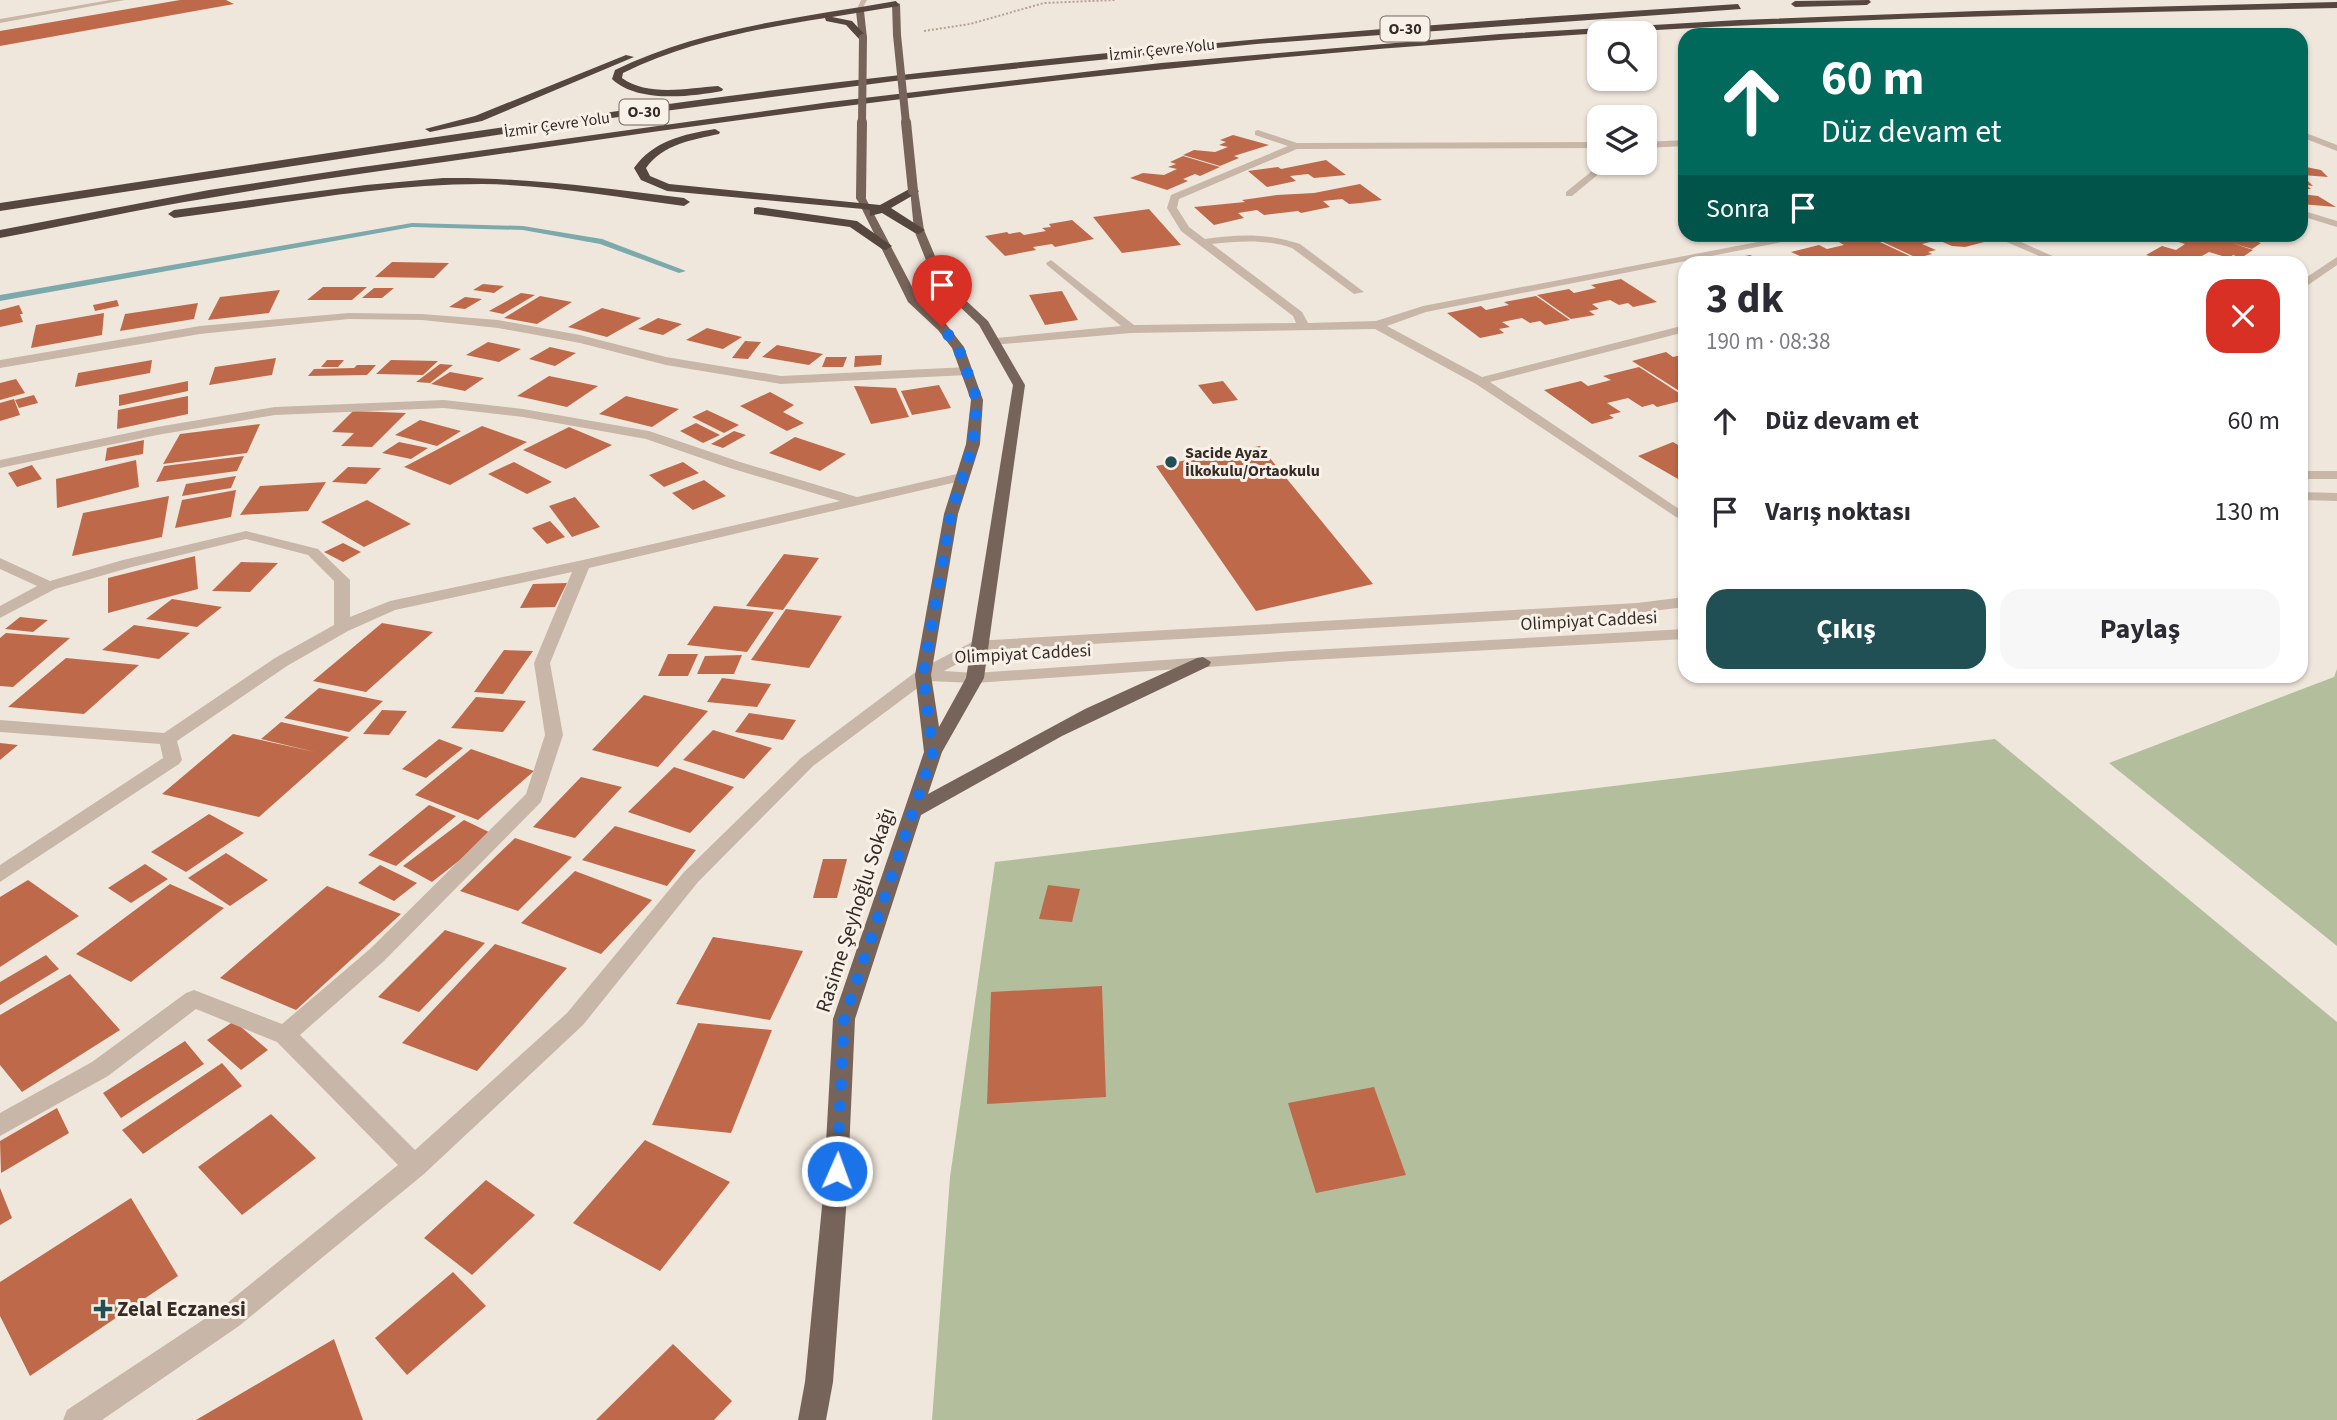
<!DOCTYPE html>
<html lang="tr">
<meta charset="utf-8">
<style>
:root{--surface:#fff;--page:#f7f7f7;--text:#2b2b33;--muted:#7c7c81;--accent:#205054}
body{margin:0;font-family:"Source Sans 3",sans-serif;background:var(--page);color:var(--text);height:100vh;display:flex;flex-direction:column;font-size:26px;white-space:nowrap}
*{box-sizing:border-box;margin:0}
p{font-size:23px;color:var(--muted)}
.icon{flex:none;width:38px;height:38px;fill:none;stroke:currentColor;stroke-width:2;stroke-linecap:round;stroke-linejoin:round}
.map{position:relative;flex:1;overflow:hidden}
.sheet{position:absolute;left:1678px;top:256px;width:630px;height:427px;display:flex;flex-direction:column;background:var(--surface);border-radius:21px;box-shadow:0 2px 5px #0004}
.sheet>*{flex:none}
.banner{position:absolute;left:1678px;top:28px;width:630px;height:214px;border-radius:21px;box-shadow:0 2px 5px #0004;background:#00695c;color:#fff;overflow:hidden}
.tools{position:absolute;left:1587px;top:21px;display:grid;gap:14px}
.tools a{display:grid;place-items:center;width:70px;height:70px;border-radius:14px;background:var(--surface);box-shadow:0 2px 5px #0004;font-size:35px}
.pin{position:absolute;display:grid;place-items:center;width:60px;height:60px;color:#fff;margin:-72px -30px;border-radius:50% 50% 50% 0;rotate:-45deg;box-shadow:0 0 7px #0007}
.pin .icon{rotate:45deg}
.me{position:absolute;width:77px;margin:-38px;rotate:2deg;stroke-linejoin:round;filter:drop-shadow(0 0 5px #0008)}
.turn{display:flex;align-items:center;gap:24px;height:147px;padding:0 28px;font-size:32px}
.turn .icon{width:91px;height:91px;stroke-width:2.5}
.turn b{display:block;font-size:49px;line-height:60px}
.then{display:flex;align-items:center;height:66px;padding:0 28px;background:#0003;gap:14px;font-size:26px}
.round{display:grid;place-items:center;flex:none;width:74px;height:74px;border-radius:21px;background:var(--page)}
.summary{display:flex;align-items:center;justify-content:space-between;height:119px;padding:0 28px}
h1{font-size:42px;font-weight:700;line-height:52px}
.action{display:flex;gap:14px;margin-top:auto;padding:14px 28px}
.action a{flex:1;height:80px;border-radius:21px;background:var(--accent);color:#fff;font-size:28px;font-weight:700;line-height:80px;text-align:center}
.action a+a{background:var(--page);color:var(--text)}
ul{padding:0;list-style:none}
li{display:flex;align-items:center;gap:21px;height:91px;padding:0 28px}
li div{flex:1}
li b{display:block;font-size:26px}
li em{font-style:normal}
.map>svg:first-child{display:block}
.green{fill:#b3bf9c}
.lines{fill:none;stroke-linecap:round;stroke-linejoin:round}
.stream{fill:#7ca9ac;fill-rule:evenodd}
.building{fill:#bf694b}
.path{stroke:#b3a192;stroke-width:2;stroke-dasharray:2 2;stroke-linecap:butt}
.minor{fill:#c8b7a8;fill-rule:evenodd}
.major{fill:#76645a;fill-rule:evenodd}
.highway{fill:#55473f;fill-rule:evenodd}
.major-bridge-far1{stroke:#76645a;stroke-width:8}
.major-bridge{stroke:#76645a;stroke-width:10}
.route{stroke:#1a73e8;stroke-width:12;stroke-dasharray:0 21.6}
.poi-dot{fill:#205054;stroke:#f8f1e8;stroke-width:2.5}
.labels{text-anchor:middle;dominant-baseline:central;stroke-width:6;stroke-linejoin:round;paint-order:stroke}
.shield{fill:#f8f1e8;stroke:#706762;stroke-width:2}
.shield-label{font-size:16px;font-weight:bold;fill:#352c28}
.far-street-label{font-size:16px;fill:#352c28;stroke:#f8f1e8}
.far-poi-label{font-size:16px;font-weight:bold;fill:#352c28;stroke:#f8f1e8;text-anchor:start}
.street-label{font-size:18px;fill:#352c28;stroke:#f8f1e8}
.near-street-label{font-size:21px;fill:#352c28;stroke:#f8f1e8}
.near-poi-label{font-size:21px;font-weight:bold;fill:#352c28;stroke:#f8f1e8;text-anchor:start}
</style>
<div class="map">
<svg width="2337" height="1420" viewBox="0 0 2337 1420">
<rect width="100%" height="100%" fill="#f0e7dc"/>
<g class="green">
<path d="M2337,669V946L2109,763L2334,677Z"/>
<path d="M1995,739L2337,1022V1420H932L950,1177L995,862Z"/>
</g>
<g class="lines">
<path class="stream" d="M412,223L523,226L602,239L686,271L679,273L600,244L523,230L412,227L0,301V295Z"/>
</g>
<g class="building">
<path d="M180,0H226L234,4L0,46V31Z"/>
<path d="M1233,135L1269,145L1234,156L1239,158L1220,166L1183,155L1194,150L1215,152L1228,147L1219,145L1226,142L1220,140Z"/>
<path d="M1183,156L1220,167L1200,176L1195,174L1183,179L1188,181L1167,190L1130,178L1143,173L1164,175L1177,169L1168,167L1176,164L1170,162Z"/>
<path d="M1326,160L1346,175L1314,178L1308,174L1290,176L1296,181L1267,187L1248,171L1278,167L1281,169Z"/>
<path d="M2301,166L2321,170L2328,177L2302,175L2313,186L2306,185L2311,189H2301Z"/>
<path d="M1360,184L1382,200L1361,203L1349,204L1342,199L1323,201L1330,207L1301,213L1298,211L1264,215L1257,210L1238,213L1244,218L1214,225L1194,207L1245,202L1242,200L1277,195L1314,193Z"/>
<path d="M2301,194L2318,196L2336,207L2301,204Z"/>
<path d="M1149,209L1181,245L1122,253L1093,217Z"/>
<path d="M1072,220L1094,239L1055,247L1052,244L1033,247L1036,250L1005,256L985,236L1007,232L1009,234L1020,232L1024,235L1046,231L1042,228L1051,227L1049,224Z"/>
<path d="M1866,234H1972L1988,241L1965,247L1952,246L1938,240L1922,244L1936,250L1928,252L1932,254L1917,258Z"/>
<path d="M2181,234H2248L2258,237L2253,240L2261,243L2252,249L2232,243L2253,250L2241,258L2233,255L2229,258L2209,252L2200,257L2215,262H2169L2146,255L2162,246L2176,250L2185,244L2172,240Z"/>
<path d="M1865,235L1914,258L1895,262H1875L1863,257L1847,261L1851,262H1813L1791,252L1819,245L1827,249L1844,245L1837,241Z"/>
<path d="M1750,255L1765,262H1720V261Z"/>
<path d="M392,262L449,263L434,278L375,277Z"/>
<path d="M1621,279L1657,302L1633,307L1628,303L1619,305L1610,300L1592,304L1599,309L1589,311L1595,315L1571,319L1537,295L1569,289L1574,293L1596,288L1591,285Z"/>
<path d="M483,284L504,286L494,293L473,290Z"/>
<path d="M323,287H367L352,300H307Z"/>
<path d="M374,288H394L382,298H362Z"/>
<path d="M280,290L269,313L208,320L220,297Z"/>
<path d="M1062,291L1078,320L1045,325L1029,295Z"/>
<path d="M521,293L535,295L503,314L489,311Z"/>
<path d="M540,296L572,302L537,324L504,318Z"/>
<path d="M1536,296L1570,320L1545,325L1540,321L1530,323L1522,318L1502,322L1510,327L1499,329L1504,333L1480,338L1447,313L1481,306L1486,310L1509,305L1504,302Z"/>
<path d="M465,297L482,299L465,309L449,307Z"/>
<path d="M117,300L119,306L95,311L93,305Z"/>
<path d="M198,303L194,319L120,331L125,314Z"/>
<path d="M19,305L23,314H20L23,322L0,327V310Z"/>
<path d="M602,308L641,318L607,337L568,327Z"/>
<path d="M104,313L102,335L31,348L36,325Z"/>
<path d="M658,318L682,324L663,335L638,329Z"/>
<path d="M707,328L742,337L723,349L686,340Z"/>
<path d="M745,341L761,342L748,359L732,358Z"/>
<path d="M488,342L521,349L499,362L466,355Z"/>
<path d="M777,345L823,354L809,365L762,357Z"/>
<path d="M550,347L576,353L555,366L529,359Z"/>
<path d="M1666,352L1673,357L1685,354V391L1681,392L1632,361Z"/>
<path d="M882,355L881,365L854,367L855,356Z"/>
<path d="M826,357H847L843,367H822Z"/>
<path d="M276,358L272,375L209,385L215,367Z"/>
<path d="M152,360L150,373L75,387L78,373Z"/>
<path d="M327,360H344L338,367H321Z"/>
<path d="M391,360L438,361L423,375L376,374Z"/>
<path d="M440,364L453,365L430,383L416,382Z"/>
<path d="M357,365H376L367,375L308,376L314,369L354,368Z"/>
<path d="M1639,367L1685,397V400L1657,407L1653,404L1642,407L1628,398L1607,403L1621,412L1609,415L1614,418L1592,424L1544,390L1581,381L1588,386L1611,380L1603,376Z"/>
<path d="M450,372L484,378L465,391L431,384Z"/>
<path d="M549,376L598,386L567,407L517,396Z"/>
<path d="M16,379L25,393L0,400V383Z"/>
<path d="M188,381V391L119,406V395Z"/>
<path d="M1223,381L1238,400L1213,404L1198,385Z"/>
<path d="M939,385L951,408L912,415L901,391Z"/>
<path d="M854,386L896,388L909,417L871,424Z"/>
<path d="M770,392L794,405L783,412L804,423L787,431L740,406Z"/>
<path d="M34,395L38,403L19,408L15,400Z"/>
<path d="M188,396V414L117,429L118,410Z"/>
<path d="M626,396L679,409L652,427L599,414Z"/>
<path d="M14,399L20,415L0,421V403Z"/>
<path d="M707,410L739,425L724,433L692,417Z"/>
<path d="M353,411L406,413L372,447L341,446L354,433L332,432Z"/>
<path d="M420,420L461,431L437,446L395,435Z"/>
<path d="M696,423L720,435L703,443L680,431Z"/>
<path d="M260,424L247,453L163,464L180,434Z"/>
<path d="M482,426L527,442L450,485L404,467Z"/>
<path d="M569,427L612,445L566,469L523,450Z"/>
<path d="M734,431L746,435L723,448L711,444Z"/>
<path d="M795,437L846,454L820,471L769,453Z"/>
<path d="M144,440L143,454L105,461L107,448Z"/>
<path d="M399,442L428,448L411,459L382,453Z"/>
<path d="M1673,442L1685,449V483L1638,456Z"/>
<path d="M1260,446L1373,584L1256,611L1156,466Z"/>
<path d="M244,456L237,471L156,482L164,466Z"/>
<path d="M136,460L139,487L57,508L56,479Z"/>
<path d="M514,462L552,482L527,494L488,474Z"/>
<path d="M683,462L699,473L664,487L649,475Z"/>
<path d="M32,465L42,479L17,487L8,473Z"/>
<path d="M348,467L381,468L366,484L332,482Z"/>
<path d="M236,476L231,488L182,496L186,484Z"/>
<path d="M704,480L726,496L693,510L672,493Z"/>
<path d="M326,482L308,511L240,515L260,486Z"/>
<path d="M236,490L231,517L175,528L182,500Z"/>
<path d="M169,496L162,537L72,556L83,513Z"/>
<path d="M575,497L600,527L572,537L549,506Z"/>
<path d="M367,500L411,524L364,547L321,522Z"/>
<path d="M550,521L565,537L547,544L532,528Z"/>
<path d="M343,543L361,552L343,562L324,552Z"/>
<path d="M784,554L819,558L783,610L746,606Z"/>
<path d="M195,556L198,589L108,613V578Z"/>
<path d="M241,562L278,563L250,592L212,591Z"/>
<path d="M567,583L555,607L520,608L533,584Z"/>
<path d="M172,599L222,607L197,627L146,619Z"/>
<path d="M714,606L774,612L747,652L687,645Z"/>
<path d="M786,609L842,616L809,668L751,660Z"/>
<path d="M20,617L48,620L33,632L5,629Z"/>
<path d="M382,623L433,632L366,692L313,681Z"/>
<path d="M134,625L190,633L159,659L102,650Z"/>
<path d="M6,633L70,638L13,687L0,686V638Z"/>
<path d="M504,650L533,651L503,694L474,692Z"/>
<path d="M668,654H698L688,676H658Z"/>
<path d="M742,655L734,674H697L705,656Z"/>
<path d="M66,658L139,665L84,714L8,707Z"/>
<path d="M722,678L771,684L757,707L707,702Z"/>
<path d="M319,688L383,701L349,732L284,718Z"/>
<path d="M644,695L708,711L658,767L592,750Z"/>
<path d="M476,697L526,701L503,732L451,728Z"/>
<path d="M382,710L407,711L389,735L363,734Z"/>
<path d="M749,713L796,720L783,740L735,732Z"/>
<path d="M281,722L349,737L259,817L162,794L233,734L315,752L261,739Z"/>
<path d="M713,730L772,748L744,779L683,760Z"/>
<path d="M439,739L463,748L426,778L402,769Z"/>
<path d="M0,743L18,745L0,760Z"/>
<path d="M471,749L534,771L478,820L415,795Z"/>
<path d="M674,767L734,787L690,833L628,812Z"/>
<path d="M581,777L622,787L575,838L533,827Z"/>
<path d="M429,805L456,816L396,866L368,855Z"/>
<path d="M209,814L244,833L186,872L151,852Z"/>
<path d="M464,820L493,834L432,882L403,866Z"/>
<path d="M615,826L696,850L667,886L582,860Z"/>
<path d="M515,838L572,857L518,911L460,891Z"/>
<path d="M226,853L268,880L230,906L188,878Z"/>
<path d="M823,859H847L837,898H813Z"/>
<path d="M145,864L168,879L131,903L108,888Z"/>
<path d="M380,865L417,883L394,901L358,883Z"/>
<path d="M575,871L652,900L601,954L521,923Z"/>
<path d="M28,880L79,916L0,967V897Z"/>
<path d="M170,884L224,908L131,982L76,954Z"/>
<path d="M1048,885L1080,889L1072,922L1039,919Z"/>
<path d="M327,886L401,914L296,1010L220,978Z"/>
<path d="M445,930L485,943L419,1012L378,997Z"/>
<path d="M713,937L803,951L770,1020L676,1004Z"/>
<path d="M495,944L567,968L477,1071L402,1043Z"/>
<path d="M46,955L59,969L0,1005V982Z"/>
<path d="M70,974L120,1030L22,1092L0,1065V1015Z"/>
<path d="M1102,986L1106,1097L987,1104L991,992Z"/>
<path d="M234,1021L268,1050L241,1070L207,1040Z"/>
<path d="M698,1023L772,1030L731,1133L652,1125Z"/>
<path d="M185,1041L204,1064L121,1118L103,1093Z"/>
<path d="M222,1063L242,1086L143,1154L122,1130Z"/>
<path d="M1374,1087L1406,1175L1316,1193L1288,1103Z"/>
<path d="M57,1108L69,1133L1,1173L0,1141Z"/>
<path d="M271,1114L316,1158L242,1215L198,1167Z"/>
<path d="M645,1140L730,1182L660,1271L573,1223Z"/>
<path d="M486,1180L535,1215L472,1275L424,1238Z"/>
<path d="M0,1188L12,1218L0,1225Z"/>
<path d="M131,1198L178,1276L30,1376L0,1316V1282Z"/>
<path d="M453,1272L486,1306L407,1375L375,1338Z"/>
<path d="M334,1339L363,1420H196Z"/>
<path d="M673,1344L732,1401L714,1420H596Z"/>
</g>
<g class="lines">
<path class="path" d="M924,31L970,24L1044,3L1115,0"/>
<g class="minor">
<path d="M110,0H125L0,23V19Z"/>
<path d="M861,0H867L860,13L856,11Z"/>
<path d="M1258,130L1297,143L1600,142V148L1297,149L1179,199L1177,208L1189,227L1205,239C1238,234 1268,233 1300,244L1364,292L1354,294L1292,248C1266,239 1239,241 1212,244L1302,312L1308,323L1376,321L1423,306L1799,234H1823L1426,312L1387,326L1482,377L1685,325V332L1490,382L1685,513V523L1476,384L1375,329L1131,333L992,345L990,342L996,338L1121,326L1047,265L1046,263L1051,260L1134,325L1296,323L1293,316L1181,231L1167,208L1171,195L1288,146L1255,135V131Z"/>
<path d="M2301,131L2337,145V151L2301,137Z"/>
<path d="M1685,140V146L1645,148V142Z"/>
<path d="M1602,163H1612L1572,196H1566V192Z"/>
<path d="M2301,210L2337,221V227L2301,216Z"/>
<path d="M1988,234H2003L2066,262H2053Z"/>
<path d="M2337,257V265L2301,290V281Z"/>
<path d="M349,313L422,314L498,320L580,335L666,357L781,376L968,367L974,371L968,375L781,384L666,365L580,343L498,328L422,320L349,319L200,334L0,368V360L200,326Z"/>
<path d="M444,400L523,409L649,431L740,462L857,497L961,473L968,477L961,481L589,568L550,663L563,735L541,802L384,961L300,1035L415,1150L567,1013L684,872L801,758L917,671L974,641L1637,603L1685,597V607L1637,613L983,650L944,671L975,673L1292,651L1685,629V639L1292,661L975,683L927,681L813,766L698,882L583,1025L424,1174L239,1326L102,1420H63L67,1410L221,1308L398,1165L277,1042L196,1009L108,1076L0,1136V1113L92,1062L186,993L194,990L282,1024L370,949L526,794L545,735L534,663L572,572L395,610L348,631L287,666L177,741L182,760L179,764L0,882V865L163,758L160,744L0,732V720L164,733L275,658L334,625V581L308,555L246,539L132,567L55,589L0,618V606L37,586L0,569V558L50,581L123,560L246,531L318,549L350,580V617L390,601L583,560L840,501L730,468L646,439L523,417L444,408L275,415L157,435L0,468V460L157,427L275,407Z"/>
<rect x="2301" y="471" width="36" height="8"/>
<path d="M2301,492L2337,493V501L2301,500Z"/>
</g>
<g class="major">
<path d="M896,2L900,4L901,35L897,37L893,35L892,4Z"/>
<path d="M860,9L864,11L867,38L863,40L859,38L856,11Z"/>
<path d="M910,189L918,191L924,230L946,282L988,321L1025,385L984,678L942,752L928,794L1085,709L1197,658L1203,657L1211,662L1209,666L1062,736L921,815L855,1019L847,1196L833,1382L826,1420H798L805,1382L823,1196L833,1019L924,752L915,675L944,514L966,444L971,400L952,348L938,330L908,302L856,197L858,195H864L919,300L946,324L964,347L983,400L980,444L958,514L931,675L939,727L966,678L1013,385L979,325L935,283L914,230Z"/>
</g>
<g class="highway">
<path d="M1869,0L1871,2L1867,5L1795,7L1791,4L1795,1Z"/>
<path d="M896,1L899,6L832,17L852,21L866,36V40H860L846,25L826,21L825,18C755,29 687,42 623,73L622,78C648,97 688,88 718,86L723,89L722,91C690,97 637,103 612,79L615,70C703,27 800,18 896,1Z"/>
<path d="M2337,2V8C2057,13 1778,20 1499,40C1180,62 863,101 548,147C435,164 321,178 209,198C139,209 70,225 0,238V230L209,190L355,168L830,102L1161,63L1500,34L1739,20L1978,11Z"/>
<path d="M1738,4L1741,9L1256,44L895,81L581,122L0,211V203C258,164 516,123 775,90C1095,50 1416,24 1738,4Z"/>
<path d="M626,55L634,57L482,121L430,132L425,129L475,116Z"/>
<path d="M715,129L720,132L719,134C692,140 663,144 646,168L650,176L669,184L880,205L913,187L919,191L917,193L891,208L925,230L919,234L915,233L882,213L870,216V210L863,209L667,191L641,180L634,168C653,141 684,134 715,129Z"/>
<path d="M443,178C525,177 603,188 684,198L690,202L684,206C617,197 550,185 482,184C379,184 276,205 174,218L168,214L174,210L366,185Z"/>
<path d="M758,207L857,221L892,246L886,250L882,249L850,227L754,214V208Z"/>
</g>
<g class="major-bridge-far1">
<path d="M897,35L906,123"/>
<path d="M862,123L863,38"/>
</g>
<g class="major-bridge">
<path d="M906,122L913,191"/>
<path d="M861,197L862,122"/>
</g>
</g>
<g class="lines">
<path class="route" d="M837,1171L844,1019L933,752L923,675L951,514L973,444L977,400L958,347L942,327"/>
</g>
<g class="poi-dot">
<circle cx="1171" cy="462" r="7"/>
<path d="M99.5 1298.5h7v7h7v7h-7v7h-7v-7h-7v-7h7z"/>
</g>
<g class="labels">
<g class="shield">
<rect x="1380.5" y="16.5" width="49" height="25" rx="5"/>
<rect x="619.5" y="99.5" width="49" height="25" rx="5"/>
</g>
<g class="shield-label">
<text x="1405" y="29">O-30</text>
<text x="644" y="112">O-30</text>
</g>
<g class="far-street-label">
<text transform="translate(1162 50) rotate(-6)">İzmir Çevre Yolu</text>
<text transform="translate(557 125) rotate(-8)">İzmir Çevre Yolu</text>
</g>
<g class="far-poi-label">
<text x="1185" y="453">Sacide Ayaz<tspan x="1185" dy="18">İlkokulu/Ortaokulu</tspan></text>
</g>
<g class="street-label">
<text transform="translate(1589 621) rotate(-3)">Olimpiyat Caddesi</text>
<text transform="translate(1023 654) rotate(-3)">Olimpiyat Caddesi</text>
</g>
<g class="near-street-label">
<text transform="translate(855 910) rotate(-72)">Rasime Şeyhoğlu Sokağı</text>
</g>
<g class="near-poi-label">
<text x="117" y="1309">Zelal Eczanesi</text>
</g>
</g>
</svg>
<div class="tools">
<a><svg class="icon" aria-label="search" viewBox="0 0 24 24"><circle cx="10" cy="10" r="6"/><path d="M15 15l6 6"/></svg></a>
<a><svg class="icon" aria-label="layers" viewBox="0 0 24 24"><path d="M12 4l9 5-9 5-9-5zM3 14l9 5 9-5"/></svg></a>
</div>
<div class="pin" style="left:942px;top:327px;background:#d93025"><svg class="icon" aria-label="arrive" viewBox="0 0 24 24"><path d="M6 21V4h12l-3 4 3 4H6"/></svg></div>
<svg class="me" style="left:837px;top:1171px" viewBox="-20 -20 40 40"><circle r="17" fill="#1a73e8" stroke="#fff" stroke-width="3"/><path d="M0-11L8 9 0 5-8 9z" fill="#fff"/></svg>
<div class="banner">
<div class="turn"><svg class="icon" aria-label="ahead" viewBox="0 0 24 24"><path d="M12 20V5M6 11l6-6 6 6"/></svg><div><b>60 m</b>Düz devam et</div></div>
<div class="then">Sonra<svg class="icon" aria-label="arrive" viewBox="0 0 24 24"><path d="M6 21V4h12l-3 4 3 4H6"/></svg></div>
</div>
<section class="sheet">
<div class="summary"><div><h1>3 dk</h1><p>190 m · 08:38</p></div><a class="round" style="background:#d93025;color:#fff"><svg class="icon" aria-label="close" viewBox="0 0 24 24"><path d="M6 6l12 12M18 6L6 18"/></svg></a></div>
<ul>
<li><svg class="icon" aria-label="ahead" viewBox="0 0 24 24"><path d="M12 20V5M6 11l6-6 6 6"/></svg><div><b>Düz devam et</b></div><em>60 m</em></li>
<li><svg class="icon" aria-label="arrive" viewBox="0 0 24 24"><path d="M6 21V4h12l-3 4 3 4H6"/></svg><div><b>Varış noktası</b></div><em>130 m</em></li>
</ul>
<div class="action"><a>Çıkış</a><a>Paylaş</a></div>
</section>
</div>
